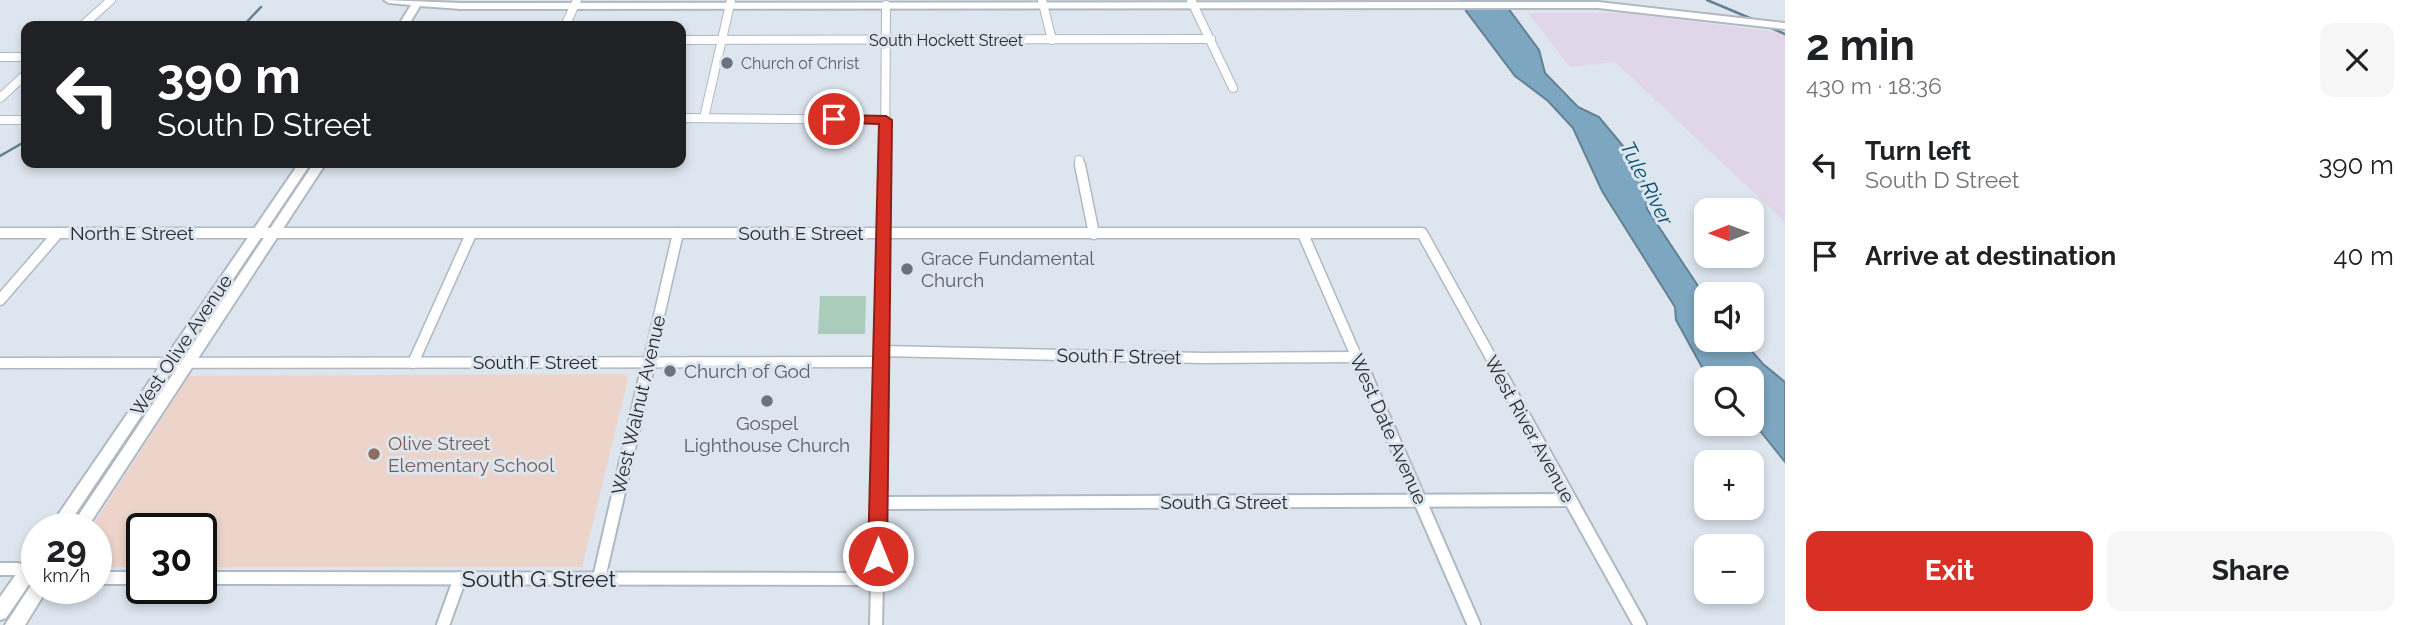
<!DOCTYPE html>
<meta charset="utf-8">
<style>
:root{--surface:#fff;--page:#f6f6f6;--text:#202124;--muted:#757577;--accent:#d93025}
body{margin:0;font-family:Raleway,sans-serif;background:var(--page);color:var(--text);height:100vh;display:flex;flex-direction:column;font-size:26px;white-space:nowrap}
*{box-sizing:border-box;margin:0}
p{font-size:23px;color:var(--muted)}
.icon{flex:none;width:38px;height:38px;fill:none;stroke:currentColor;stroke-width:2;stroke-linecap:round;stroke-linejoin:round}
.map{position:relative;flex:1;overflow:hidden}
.sheet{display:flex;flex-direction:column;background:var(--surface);width:630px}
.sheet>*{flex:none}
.top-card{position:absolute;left:21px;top:21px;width:665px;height:147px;border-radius:14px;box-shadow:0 4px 10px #0003;background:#202124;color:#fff;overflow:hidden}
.needle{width:46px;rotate:269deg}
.buttons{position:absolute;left:1694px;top:198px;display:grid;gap:14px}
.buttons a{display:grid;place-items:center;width:70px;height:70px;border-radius:14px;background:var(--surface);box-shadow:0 4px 10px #0003;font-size:35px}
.speed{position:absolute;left:21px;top:513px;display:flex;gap:14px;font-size:35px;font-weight:700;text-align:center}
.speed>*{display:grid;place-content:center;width:91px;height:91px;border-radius:50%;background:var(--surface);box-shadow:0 4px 10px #0003;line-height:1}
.speed small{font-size:18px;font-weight:400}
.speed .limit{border:4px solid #111;border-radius:10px;background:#fff;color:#111}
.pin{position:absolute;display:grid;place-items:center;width:60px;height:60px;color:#fff;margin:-30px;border:4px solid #fff;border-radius:50%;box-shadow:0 2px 7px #0007}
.me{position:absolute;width:77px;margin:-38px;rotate:0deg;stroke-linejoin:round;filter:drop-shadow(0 0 5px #0008)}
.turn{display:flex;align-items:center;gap:24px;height:147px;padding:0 21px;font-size:32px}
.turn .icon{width:91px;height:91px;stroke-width:2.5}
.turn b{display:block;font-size:49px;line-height:60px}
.round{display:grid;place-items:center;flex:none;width:74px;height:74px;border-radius:14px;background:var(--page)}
.head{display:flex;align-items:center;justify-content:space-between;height:119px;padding:0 21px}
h1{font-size:42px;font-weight:700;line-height:52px}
.action{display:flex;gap:14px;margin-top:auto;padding:14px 21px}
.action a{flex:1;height:80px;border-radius:14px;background:var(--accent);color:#fff;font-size:28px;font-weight:700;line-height:80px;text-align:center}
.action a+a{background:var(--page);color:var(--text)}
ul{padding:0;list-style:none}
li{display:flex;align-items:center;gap:21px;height:91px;padding:0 21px}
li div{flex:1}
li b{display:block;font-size:26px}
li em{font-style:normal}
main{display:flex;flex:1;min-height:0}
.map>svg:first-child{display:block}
.commercial{fill:#e1d5e9}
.education{fill:#edd4cb}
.green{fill:#aacdbb}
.water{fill:#7da6c0;stroke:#638194;stroke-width:2}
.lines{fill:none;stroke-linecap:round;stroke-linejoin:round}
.stream{stroke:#638194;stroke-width:2.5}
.minor-far2-casing{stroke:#b0b8c1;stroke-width:10}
.minor-far1-casing{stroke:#b0b8c1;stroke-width:13}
.minor-casing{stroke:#b0b8c1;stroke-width:16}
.major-casing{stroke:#b0b8c1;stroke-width:4}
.minor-far2{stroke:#fff;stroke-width:8}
.minor-far1{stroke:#fff;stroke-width:10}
.minor{stroke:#fff;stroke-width:12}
.major{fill:#fff;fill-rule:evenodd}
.route{fill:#d93025;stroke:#8d1f18;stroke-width:2}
.worship-dot{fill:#6b7280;stroke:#dde5ee;stroke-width:2.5}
.education-dot{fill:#8d6e63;stroke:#dde5ee;stroke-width:2.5}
.labels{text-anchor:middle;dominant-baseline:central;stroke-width:6;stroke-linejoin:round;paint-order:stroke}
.far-street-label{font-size:16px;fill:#272a2e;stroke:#dde5ee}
.far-worship-label{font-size:16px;fill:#5b616d;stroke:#dde5ee;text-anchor:start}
.street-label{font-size:19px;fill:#272a2e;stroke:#dde5ee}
.worship-label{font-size:19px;fill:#5b616d;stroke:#dde5ee;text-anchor:start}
.education-label{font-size:19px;fill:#785e54;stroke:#dde5ee;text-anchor:start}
.water-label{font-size:21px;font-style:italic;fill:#004d71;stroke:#dde5ee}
.near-street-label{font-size:23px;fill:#272a2e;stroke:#dde5ee}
</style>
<main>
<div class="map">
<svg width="1785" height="625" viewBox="0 0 1785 625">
<rect width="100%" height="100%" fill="#dde5ee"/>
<path class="commercial" d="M1528,13H1625L1785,33V222L1615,62L1570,67Z"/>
<path class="education" d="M621,374L627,376L628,380L582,567H201V528H142V567H96V528H91L189,376Z"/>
<path class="green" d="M820,296H866L865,334H818Z"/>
<path class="water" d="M1463,0H1502L1539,50L1545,73L1578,107L1599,117L1643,170L1647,209L1706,298V340H1742L1763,364L1785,382V462L1761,432L1743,424H1752V378H1708L1676,320L1675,307L1602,191L1573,128L1548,101L1515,76L1466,11Z"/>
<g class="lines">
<g class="stream">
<path d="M1707,0L1757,21"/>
<path d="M243,26L261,7"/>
<path d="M1767,26L1785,34"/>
<path d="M0,156L26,141"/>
</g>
<g class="minor-far2-casing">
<g id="minor-far2">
<path d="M1042,0L1052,40"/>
<path d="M1191,0L1233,88"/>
<path d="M82,26L111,0"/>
<path d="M565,26L577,0"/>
<path d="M681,40L1211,39"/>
<path d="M0,57H26"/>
<path d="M0,98L26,74"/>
<path d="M681,118L886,120"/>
<path d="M704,118L731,0"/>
<path d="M0,120H26"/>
<path d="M1079,160L1080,167"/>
<path d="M885,167L886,5"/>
</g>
</g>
<g class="minor-far1-casing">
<g id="minor-far1">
<path d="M1080,165L1094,234"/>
<path d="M0,233H1422L1499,372"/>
<path d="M1303,234L1363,372"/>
<path d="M0,300L58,233"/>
<path d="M881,351L1204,358L1357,357"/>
<path d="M0,363L881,362"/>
<path d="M413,363L471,234"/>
<path d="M646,372L678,233"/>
<path d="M882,372L885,165"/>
</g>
</g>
<g class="minor-casing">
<g id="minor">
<path d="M1363,370L1474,625"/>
<path d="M1498,370L1640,625"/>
<path d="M878,503L1570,500"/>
<path d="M0,569H17L37,575"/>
<path d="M96,578H142"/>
<path d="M201,578L878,579"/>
<path d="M599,578L647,370"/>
<path d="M443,625L460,578"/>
<path d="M876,625L882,370"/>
</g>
</g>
<g class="major-casing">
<g id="major">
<path d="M384,0L461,3L1598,2L1785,23V29L1598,8L461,9L420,6L408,26H398L411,5L389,3Z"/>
<path d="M299,163H311L66,528H49Z"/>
<path d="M314,163H326L87,528H70Z"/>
<path d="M37,550V573L6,618L0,620V597L31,553Z"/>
<path d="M37,581V588H48L25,625H5L33,582Z"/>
</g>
</g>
<use href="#minor-far2" class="minor-far2"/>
<use href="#minor-far1" class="minor-far1"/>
<use href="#minor" class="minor"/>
<use href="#major" class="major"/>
</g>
<path class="route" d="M834,115L886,116L892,120L887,556L885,562L878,564L871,562L868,556L879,124L829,122L828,119Z"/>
<g class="worship-dot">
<circle cx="727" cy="63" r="7"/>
<circle cx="907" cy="269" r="7"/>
<circle cx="670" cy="371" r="7"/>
<circle cx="767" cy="401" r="7"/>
</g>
<circle class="education-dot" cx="374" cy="454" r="7"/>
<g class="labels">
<g class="far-street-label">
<text x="946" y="40">South Hockett Street</text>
</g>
<g class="far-worship-label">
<text x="741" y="63">Church of Christ</text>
</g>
<g class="street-label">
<text x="132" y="233">North E Street</text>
<text x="801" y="233">South E Street</text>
<text transform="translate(181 345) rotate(-56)">West Olive Avenue</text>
<text transform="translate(1119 356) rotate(1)">South F Street</text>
<text x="535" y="362">South F Street</text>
<text transform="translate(638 405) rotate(-77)">West Walnut Avenue</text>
<text transform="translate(1389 429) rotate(66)">West Date Avenue</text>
<text transform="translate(1530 429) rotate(61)">West River Avenue</text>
<text x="1224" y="502">South G Street</text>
</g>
<g class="worship-label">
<text x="921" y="258">Grace Fundamental<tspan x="921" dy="22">Church</tspan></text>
<text x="684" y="371">Church of God</text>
<text x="767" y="423" text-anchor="middle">Gospel<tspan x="767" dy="22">Lighthouse Church</tspan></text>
</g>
<g class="education-label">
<text x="388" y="443">Olive Street<tspan x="388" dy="22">Elementary School</tspan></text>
</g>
<g class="water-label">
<text transform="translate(1647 183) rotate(63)">Tule River</text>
</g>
<g class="near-street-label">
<text x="539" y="578">South G Street</text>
</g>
</g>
</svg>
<div class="buttons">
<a><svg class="needle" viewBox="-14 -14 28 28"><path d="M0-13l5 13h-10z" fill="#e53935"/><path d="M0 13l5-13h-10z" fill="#757577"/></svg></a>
<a><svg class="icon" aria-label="sound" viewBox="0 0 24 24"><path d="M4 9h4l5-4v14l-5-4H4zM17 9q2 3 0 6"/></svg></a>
<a><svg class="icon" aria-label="search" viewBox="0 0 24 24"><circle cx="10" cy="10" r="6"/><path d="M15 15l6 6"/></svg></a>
<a>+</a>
<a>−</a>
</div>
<div class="speed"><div>29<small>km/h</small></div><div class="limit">30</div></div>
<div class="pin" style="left:834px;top:119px;background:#d93025"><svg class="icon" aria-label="arrive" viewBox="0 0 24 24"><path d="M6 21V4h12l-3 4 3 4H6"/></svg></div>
<svg class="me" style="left:878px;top:556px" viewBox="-20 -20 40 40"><circle r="17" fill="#d93025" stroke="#fff" stroke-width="3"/><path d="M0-11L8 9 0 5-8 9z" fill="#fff"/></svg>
<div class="top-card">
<div class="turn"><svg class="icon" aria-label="left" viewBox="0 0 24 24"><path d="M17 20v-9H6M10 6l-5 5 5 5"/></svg><div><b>390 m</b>South D Street</div></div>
</div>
</div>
<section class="sheet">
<div class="head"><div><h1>2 min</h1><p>430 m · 18:36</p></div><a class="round"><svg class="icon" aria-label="close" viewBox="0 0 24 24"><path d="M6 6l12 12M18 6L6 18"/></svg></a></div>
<ul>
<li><svg class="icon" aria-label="left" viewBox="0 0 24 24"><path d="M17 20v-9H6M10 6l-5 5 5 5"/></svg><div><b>Turn left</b><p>South D Street</p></div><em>390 m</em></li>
<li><svg class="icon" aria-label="arrive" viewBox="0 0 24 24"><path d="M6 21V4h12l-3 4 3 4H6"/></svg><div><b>Arrive at destination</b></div><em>40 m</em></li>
</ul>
<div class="action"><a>Exit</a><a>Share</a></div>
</section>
</main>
